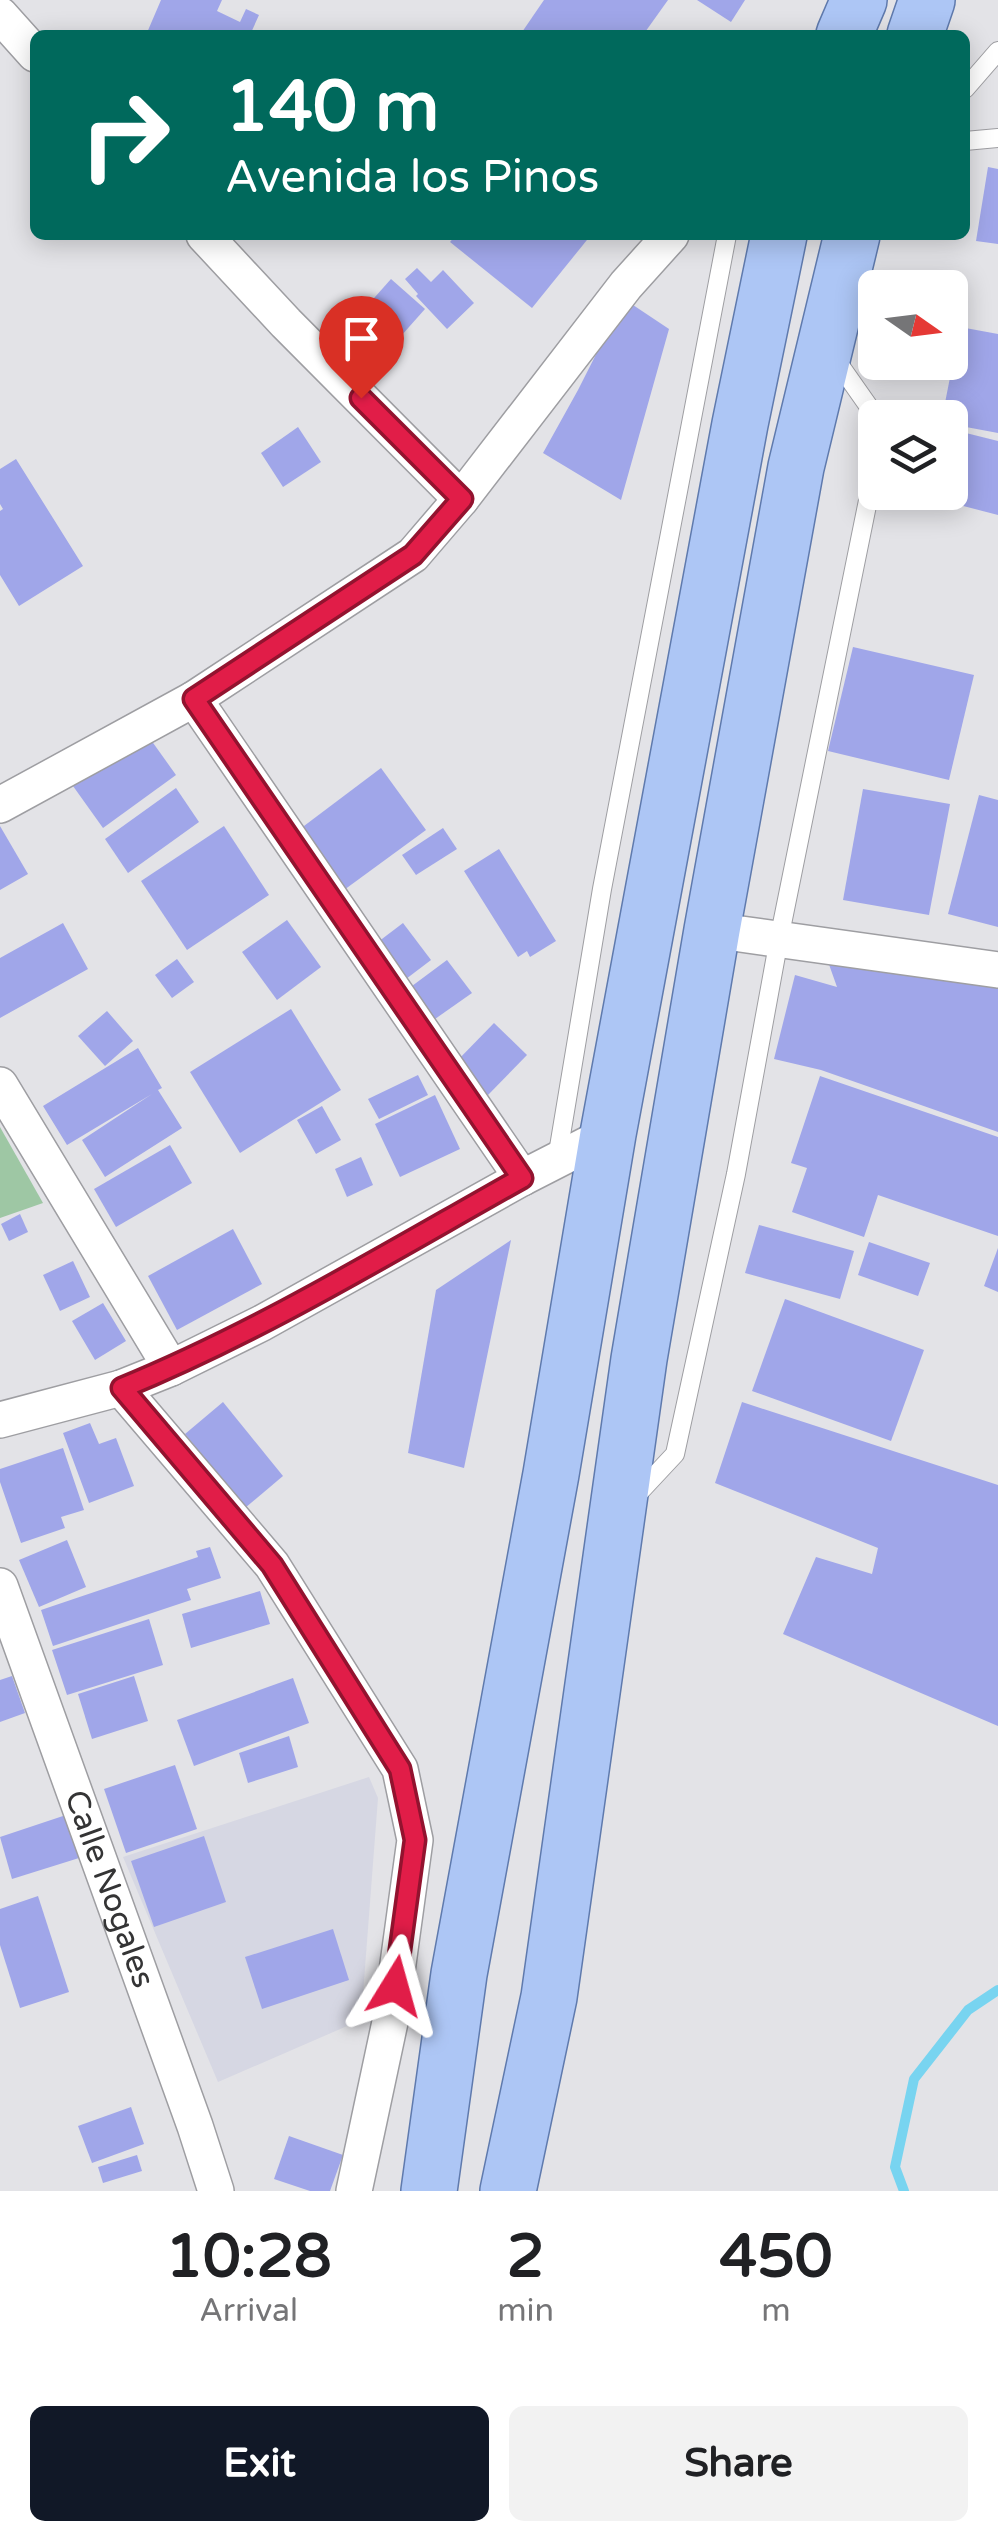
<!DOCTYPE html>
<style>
:root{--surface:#fff;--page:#f2f2f2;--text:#202124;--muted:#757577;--accent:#111827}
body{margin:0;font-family:"Varela Round",sans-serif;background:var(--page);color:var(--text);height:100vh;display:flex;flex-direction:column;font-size:38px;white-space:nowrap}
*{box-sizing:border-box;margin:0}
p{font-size:32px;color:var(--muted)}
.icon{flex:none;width:55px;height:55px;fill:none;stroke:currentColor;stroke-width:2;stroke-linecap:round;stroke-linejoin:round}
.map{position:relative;height:2191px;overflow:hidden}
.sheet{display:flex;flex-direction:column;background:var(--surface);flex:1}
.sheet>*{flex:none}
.banner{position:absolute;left:30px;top:30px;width:940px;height:210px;border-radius:15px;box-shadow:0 5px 25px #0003;background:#00695c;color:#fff;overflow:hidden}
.needle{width:65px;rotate:104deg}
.fabs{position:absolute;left:858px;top:270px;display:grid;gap:20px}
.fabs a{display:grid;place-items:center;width:110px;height:110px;border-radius:15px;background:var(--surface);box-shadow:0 5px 25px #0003;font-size:50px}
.pin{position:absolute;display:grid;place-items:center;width:85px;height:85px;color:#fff;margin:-102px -42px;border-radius:50% 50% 50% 0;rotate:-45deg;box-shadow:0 0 10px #0007}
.pin .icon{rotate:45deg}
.me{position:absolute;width:110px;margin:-55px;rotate:8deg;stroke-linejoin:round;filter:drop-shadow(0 0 8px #0008)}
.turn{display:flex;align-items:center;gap:35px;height:210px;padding:0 30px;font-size:45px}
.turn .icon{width:130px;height:130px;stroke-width:2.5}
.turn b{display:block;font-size:70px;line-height:85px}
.eta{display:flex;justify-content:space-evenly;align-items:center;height:170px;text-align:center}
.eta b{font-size:60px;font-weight:700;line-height:70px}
.cta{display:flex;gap:20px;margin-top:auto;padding:20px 30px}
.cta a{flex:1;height:115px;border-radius:15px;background:var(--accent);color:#fff;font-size:40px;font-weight:700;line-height:115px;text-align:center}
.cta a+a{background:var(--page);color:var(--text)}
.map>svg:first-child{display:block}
.built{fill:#d6d7e3}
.green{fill:#9ec7a4}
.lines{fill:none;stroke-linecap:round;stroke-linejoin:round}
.stream{stroke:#78d4f0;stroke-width:10}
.building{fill:#a0a6e9}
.lane-casing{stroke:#9e9ea2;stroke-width:20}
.street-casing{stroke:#9e9ea2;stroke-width:38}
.primary-casing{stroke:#5f7aad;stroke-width:58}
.lane{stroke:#fff;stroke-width:18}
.street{stroke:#fff;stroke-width:35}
.primary{stroke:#adc6f5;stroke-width:55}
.route-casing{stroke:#92132f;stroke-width:25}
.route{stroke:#e11d48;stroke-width:18}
.labels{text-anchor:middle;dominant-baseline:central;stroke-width:9;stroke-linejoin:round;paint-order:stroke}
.street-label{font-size:32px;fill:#343435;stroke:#fff}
</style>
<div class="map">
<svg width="998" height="2191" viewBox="0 0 998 2191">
<rect width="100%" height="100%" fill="#e3e3e7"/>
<path class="built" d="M369,1777L378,1798L361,2020L218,2082L123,1857Z"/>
<path class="green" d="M0,1127L43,1203L0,1218Z"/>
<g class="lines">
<path class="stream" d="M904,2191L895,2167L914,2079L968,2010L998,1990"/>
</g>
<g class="building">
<path d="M161,0H222L217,11L240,22L246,9L259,15L250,35H146Z"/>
<path d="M544,0H668L643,35H520Z"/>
<path d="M697,0H745L731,22Z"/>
<path d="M988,167L998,169V244L976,241Z"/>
<path d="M456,235H591L532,308L450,242Z"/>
<path d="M417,268L431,282L443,270L474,303L447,329L416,296L418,294L405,279Z"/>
<path d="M391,279L425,309L393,345L359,315Z"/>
<path d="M624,299L669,329L621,500L543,453L578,390Z"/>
<path d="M960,327L998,334V433L950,424V418H942Z"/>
<path d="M298,427L321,462L283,487L261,453Z"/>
<path d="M950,429L998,441V515L917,494L950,492Z"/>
<path d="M16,459L83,566L19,606L0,575V511L3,509L0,504V469Z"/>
<path d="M853,647L974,675L949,780L828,751Z"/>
<path d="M146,733L176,775L103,828L73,786Z"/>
<path d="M381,768L426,830L344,890L300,829Z"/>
<path d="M176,788L199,822L128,873L105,839Z"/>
<path d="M863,789L950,804L929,915L843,900Z"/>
<path d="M979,795L998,800V927L948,914Z"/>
<path d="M0,826L28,874L0,890Z"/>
<path d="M224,826L269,895L187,950L141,881Z"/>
<path d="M443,828L457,849L416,875L402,855Z"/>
<path d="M499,849L556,941L530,957L527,951L518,957L464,871Z"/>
<path d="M287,920L321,967L277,1000L242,952Z"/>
<path d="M63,923L88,969L0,1018V958Z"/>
<path d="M403,923L431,960L406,979L378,942Z"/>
<path d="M826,956L998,978V1132L821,1070L774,1059L795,975L837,987Z"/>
<path d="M177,959L194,982L172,998L155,975Z"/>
<path d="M447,960L472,993L435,1019L412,986Z"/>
<path d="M291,1009L341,1090L240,1153L190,1072Z"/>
<path d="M107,1011L133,1041L105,1066L78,1036Z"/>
<path d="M494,1023L527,1055L488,1095L455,1063Z"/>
<path d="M138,1048L162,1088L158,1090L182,1128L105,1177L82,1140L152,1094L67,1145L43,1106Z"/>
<path d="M418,1075L428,1095L379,1119L368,1099Z"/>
<path d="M820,1076L998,1137V1236L878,1195L864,1237L792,1212L807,1168L791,1163Z"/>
<path d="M435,1095L460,1149L400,1177L375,1124Z"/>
<path d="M322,1106L341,1140L316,1154L297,1120Z"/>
<path d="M170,1145L192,1183L116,1227L94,1189Z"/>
<path d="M361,1157L373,1185L347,1197L335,1169Z"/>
<path d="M20,1214L28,1232L9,1241L1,1224Z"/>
<path d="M759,1225L854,1251L840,1299L745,1273Z"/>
<path d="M233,1229L262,1284L177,1330L148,1276Z"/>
<path d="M511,1240L464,1468L408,1453L436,1290Z"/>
<path d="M869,1242L930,1263L918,1296L858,1275Z"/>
<path d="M998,1248V1292L984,1286Z"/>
<path d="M73,1261L90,1297L60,1311L43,1275Z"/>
<path d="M785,1299L924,1350L891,1441L752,1391Z"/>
<path d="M103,1303L126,1341L95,1360L72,1321Z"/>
<path d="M223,1402L283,1476L245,1508L185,1434Z"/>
<path d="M742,1402L998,1485V1726L783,1634L816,1557L872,1574L878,1548L715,1483Z"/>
<path d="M90,1423L99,1444L116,1438L134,1486L89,1503L63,1433Z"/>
<path d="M63,1448L84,1510L61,1517L65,1528L21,1543L0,1482V1469Z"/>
<path d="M67,1540L86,1587L39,1607L19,1560Z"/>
<path d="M210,1547L221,1578L187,1589L191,1600L53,1646L41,1610L198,1557L196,1551Z"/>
<path d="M260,1591L270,1624L191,1648L182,1614Z"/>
<path d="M149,1619L163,1665L67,1695L52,1650Z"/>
<path d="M12,1676L25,1713L0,1722V1680Z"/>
<path d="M134,1676L148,1721L92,1739L78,1694Z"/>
<path d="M293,1678L309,1723L194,1766L177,1720Z"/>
<path d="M289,1736L298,1767L248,1783L239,1753Z"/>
<path d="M175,1765L197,1829L126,1853L104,1789Z"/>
<path d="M66,1815L79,1858L12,1879L0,1837Z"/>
<path d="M204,1836L226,1902L154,1927L131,1861Z"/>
<path d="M38,1896L69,1992L20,2008L0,1945V1909Z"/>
<path d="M333,1929L349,1980L262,2009L245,1957Z"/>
<path d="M131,2107L144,2144L92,2163L78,2126Z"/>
<path d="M289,2136L343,2155L330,2191H310L274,2179Z"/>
<path d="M137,2155L142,2171L103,2183L98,2167Z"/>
</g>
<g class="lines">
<g class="lane-casing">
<g id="lane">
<path d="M965,89L998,51"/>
<path d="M965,141L998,138"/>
<path d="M834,357L874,414L875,442"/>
<path d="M557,1159L602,889L727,235"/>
<path d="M633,1499L675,1454L736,1174L779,939L875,466"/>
</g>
</g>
<g class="street-casing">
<g id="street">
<path d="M0,15L35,54"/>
<path d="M204,235L286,323L461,499"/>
<path d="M194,699L522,1178"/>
<path d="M0,805L194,699L413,555L461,499L626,285L671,235"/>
<path d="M712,930L998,970"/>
<path d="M0,1085L171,1368"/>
<path d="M121,1388L272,1565L400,1769L415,1840L390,2022L354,2191"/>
<path d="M0,1420L121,1388L171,1368L262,1323L522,1178L608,1134"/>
<path id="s1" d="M0,1586L195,2126L216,2191"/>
</g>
</g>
<g class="primary-casing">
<g id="primary">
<path d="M844,35L859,0"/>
<path d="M915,35L927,0"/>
<path d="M429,2191L459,1974L551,1474L608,1134L740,424L779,235"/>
<path d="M508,2191L549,1997L639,1359L712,930L796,467L852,235"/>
</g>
</g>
<use href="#lane" class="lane"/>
<use href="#street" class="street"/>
<use href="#primary" class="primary"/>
</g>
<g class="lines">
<g class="route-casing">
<path id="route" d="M361,398L462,499L413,555L194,699L522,1178C390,1252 261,1331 122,1388L272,1565L400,1769L415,1840L395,1986"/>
</g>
<use href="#route" class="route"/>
</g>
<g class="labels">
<g class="street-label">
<text stroke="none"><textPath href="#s1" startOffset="322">Calle Nogales</textPath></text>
</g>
</g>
</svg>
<div class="fabs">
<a><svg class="needle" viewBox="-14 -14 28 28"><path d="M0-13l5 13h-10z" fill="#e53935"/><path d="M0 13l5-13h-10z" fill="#757577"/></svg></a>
<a><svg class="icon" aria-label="layers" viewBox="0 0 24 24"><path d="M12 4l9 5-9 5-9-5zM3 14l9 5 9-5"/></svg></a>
</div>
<div class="pin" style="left:361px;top:398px;background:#d93025"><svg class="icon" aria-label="arrive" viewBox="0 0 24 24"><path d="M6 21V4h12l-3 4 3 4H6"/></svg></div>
<svg class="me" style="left:395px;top:1986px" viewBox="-20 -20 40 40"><path d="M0-17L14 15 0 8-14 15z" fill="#e11d48" stroke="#fff" stroke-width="4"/></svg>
<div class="banner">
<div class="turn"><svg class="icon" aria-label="right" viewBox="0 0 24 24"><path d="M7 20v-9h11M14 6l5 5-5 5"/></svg><div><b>140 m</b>Avenida los Pinos</div></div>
</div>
</div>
<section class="sheet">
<div class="eta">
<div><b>10:28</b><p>Arrival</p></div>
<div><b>2</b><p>min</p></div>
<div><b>450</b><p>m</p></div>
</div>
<div class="cta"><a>Exit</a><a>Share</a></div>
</section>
